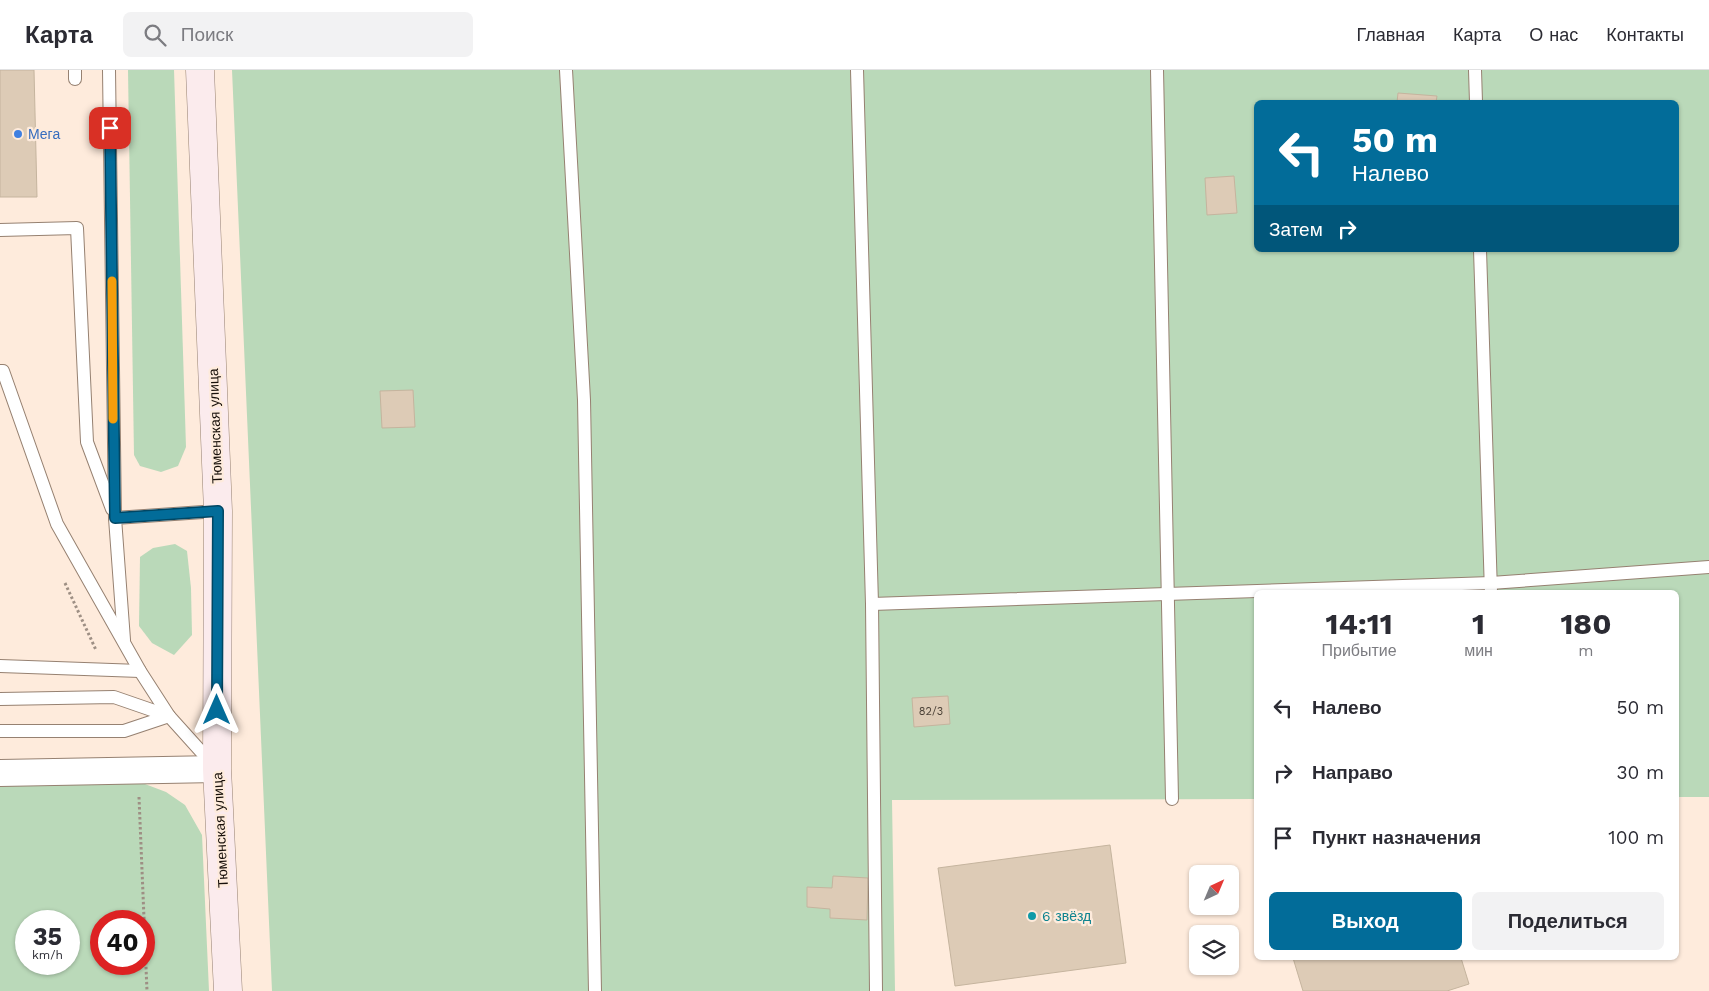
<!DOCTYPE html>
<html lang="ru">
<meta charset="utf-8">
<style>
:root{--surface:#fff;--page:#f2f2f3;--text:#2b2b33;--muted:#7c7c81;--line:#e1e1e2;--accent:#026c99}
body{margin:0;font-family:"Work Sans",sans-serif;background:var(--page);color:var(--text);height:100vh;display:flex;flex-direction:column;font-size:19px;white-space:nowrap}
*{box-sizing:border-box;margin:0}
p{font-size:16px;color:var(--muted)}
.icon{flex:none;width:28px;height:28px;fill:none;stroke:currentColor;stroke-width:2;stroke-linecap:round;stroke-linejoin:round}
.map{position:relative;flex:1;overflow:hidden}
.sheet{position:absolute;left:1254px;top:520px;width:425px;height:370px;display:flex;flex-direction:column;background:var(--surface);border-radius:8px;box-shadow:0 1px 4px #0004}
.sheet>*{flex:none}
.guide{position:absolute;left:1254px;top:30px;width:425px;height:152px;border-radius:8px;box-shadow:0 1px 4px #0004;background:#026c99;color:#fff;overflow:hidden}
.needle{width:32px;rotate:44deg}
.tools{position:absolute;left:1189px;top:795px;display:grid;gap:10px}
.tools a{display:grid;place-items:center;width:50px;height:50px;border-radius:8px;background:var(--surface);box-shadow:0 1px 4px #0004;font-size:25px}
.speed{position:absolute;left:15px;top:840px;display:flex;gap:10px;font-size:25px;font-weight:700;text-align:center}
.speed>*{display:grid;place-content:center;width:65px;height:65px;border-radius:50%;background:var(--surface);box-shadow:0 1px 4px #0004;line-height:1}
.speed small{font-size:12px;font-weight:400}
.speed .limit{border:8px solid #d22;background:#fff;color:#111}
.pin{position:absolute;display:grid;place-items:center;width:42px;height:42px;color:#fff;margin:-21px;border-radius:10px;box-shadow:0 2px 8px #0006}
.me{position:absolute;width:55px;margin:-28px;rotate:0deg;stroke-linejoin:round;filter:drop-shadow(0 0 4px #0008)}
.turn{display:flex;align-items:center;gap:18px;height:105px;padding:0 15px;font-size:22px}
.turn .icon{width:65px;height:65px;stroke-width:2.5}
.turn b{display:block;font-size:35px;line-height:42px}
.then{display:flex;align-items:center;height:48px;padding:0 15px;background:#0003;gap:10px;font-size:19px}
.eta{display:flex;justify-content:space-evenly;align-items:center;height:85px;text-align:center}
.eta b{font-size:30px;font-weight:700;line-height:35px}
.button{display:flex;gap:10px;margin-top:auto;padding:10px 15px}
.button a{flex:1;height:58px;border-radius:8px;background:var(--accent);color:#fff;font-size:20px;font-weight:700;line-height:58px;text-align:center}
.button a+a{background:var(--page);color:var(--text)}
ul{padding:0;list-style:none}
li{display:flex;align-items:center;gap:15px;height:65px;padding:0 15px}
li div{flex:1}
li b{display:block;font-size:19px}
li em{font-style:normal}
header{display:flex;align-items:center;gap:30px;box-sizing:border-box;height:70px;padding:0 25px;background:var(--surface);border-bottom:1px solid var(--line)}
header strong{font-size:24px}
nav{display:flex;gap:28px;margin-inline-start:auto;font-size:18px}
.search{width:350px;height:45px;background:var(--page);display:flex;align-items:center;gap:12px;box-sizing:border-box;padding:0 18px;border-radius:8px;color:var(--muted);font-size:19px}
.map>svg:first-child{display:block}
.green{fill:#bad9b9;fill-rule:evenodd}
.building{fill:#ddcbb6;stroke:#c5b49e}
.lines{fill:none;stroke-linecap:round;stroke-linejoin:round}
.lane-casing{stroke:#968171;stroke-width:14}
.street-casing{stroke:#968171;stroke-width:28}
.secondary-casing{stroke:#968171;stroke-width:29}
.path{stroke:#9e8f84;stroke-width:3;stroke-dasharray:2.5 2.5;stroke-linecap:butt}
.lane{stroke:#fff;stroke-width:12}
.street{stroke:#fff;stroke-width:26}
.secondary{stroke:#fbebed;stroke-width:28}
.route-casing{stroke:#014663;stroke-width:12}
.route{stroke:#026c99;stroke-width:9}
.slow{stroke:#f59e0b;stroke-width:9}
.shop-dot{fill:#3f7fe0;stroke:#feebdc;stroke-width:2}
.culture-dot{fill:#0f9aa8;stroke:#feebdc;stroke-width:2}
.labels{text-anchor:middle;dominant-baseline:central;stroke-width:4.5;stroke-linejoin:round;paint-order:stroke}
.number-label{font-size:11px;fill:#493f35}
.shop-label{font-size:14px;fill:#366cbe;stroke:#feebdc;text-anchor:start}
.street-label{font-size:14px;fill:#18100a;stroke:#feebdc}
.culture-label{font-size:14px;fill:#0d838f;stroke:#feebdc;text-anchor:start}
</style>
<header>
<strong>Карта</strong>
<div class="search"><svg class="icon" aria-label="search" viewBox="0 0 24 24"><circle cx="10" cy="10" r="6"/><path d="M15 15l6 6"/></svg>Поиск</div>
<nav><a>Главная</a><a>Карта</a><a>О нас</a><a>Контакты</a></nav>
</header>
<div class="map">
<svg width="1709" height="921" viewBox="0 0 1709 921">
<rect width="100%" height="100%" fill="#feebdc"/>
<g class="green">
<path d="M128,0H174L186,377L178,396L161,402L140,396L134,385Z"/>
<path d="M232,0H1709V727H1676V522H1256V729L892,730L895,921H272ZM1256,32H1676V180H1256Z"/>
<path d="M175,474L187,481L191,518L192,565L174,585L152,573L139,556L140,487L153,478Z"/>
<path d="M137,711L166,722L185,735L202,765L209,921H0V715ZM26,851H69V894H26ZM101,851H144V894H101Z"/>
</g>
<g class="building">
<path d="M0,0H34L37,127H0Z"/>
<path d="M1398,23L1437,26L1436,32H1397Z"/>
<path d="M1234,106L1237,143L1207,145L1205,108Z"/>
<path d="M413,320L415,357L382,358L380,321Z"/>
<path d="M948,626L950,654L914,657L912,628Z"/>
<path d="M1110,775L1126,893L955,916L938,798Z"/>
<path d="M833,806L868,808L867,850L830,848V839L807,837V817L832,818Z"/>
<path d="M1293,888H1461L1469,914L1447,921H1303Z"/>
</g>
<g class="lines">
<g class="lane-casing">
<g id="lane">
<path d="M75,0V9"/>
<path d="M109,0L115,448"/>
<path d="M566,0L584,330L595,921"/>
<path d="M857,0L872,534L876,921"/>
<path d="M1157,0L1172,729"/>
<path d="M1475,0L1476,32"/>
<path d="M0,160L77,158L87,372L112,439"/>
<path d="M1480,180L1491,522"/>
<path d="M0,301H3L57,454L140,601L169,646L214,696"/>
<path d="M872,534L1491,513L1709,497"/>
<path d="M124,570L115,448L218,441"/>
<path d="M0,596L140,601"/>
<path d="M0,629L114,627L169,646"/>
<path d="M0,661H124L169,646"/>
</g>
</g>
<g class="street-casing">
<path id="street" d="M0,703L217,699"/>
</g>
<g class="secondary-casing">
<path id="secondary" d="M200,0L218,441L217,699L228,921"/>
</g>
<g class="path">
<path d="M65,513L96,580"/>
<path d="M139,727L147,921"/>
</g>
<use href="#lane" class="lane"/>
<use href="#street" class="street"/>
<use href="#secondary" class="secondary"/>
</g>
<g class="lines">
<g class="route-casing">
<path id="route" d="M110,58L115,448L218,441L217,640"/>
</g>
<use href="#route" class="route"/>
<path class="slow" d="M112,211L113,349"/>
</g>
<circle class="shop-dot" cx="18" cy="64" r="5"/>
<circle class="culture-dot" cx="1032" cy="846" r="5"/>
<g class="labels">
<g class="number-label">
<text x="931" y="641">82/3</text>
</g>
<g class="shop-label">
<text x="28" y="64">Мега</text>
</g>
<g class="street-label">
<text transform="translate(215 356) rotate(-92)">Тюменская улица</text>
<text transform="translate(220 760) rotate(-93)">Тюменская улица</text>
</g>
<g class="culture-label">
<text x="1042" y="846">6 звёзд</text>
</g>
</g>
</svg>
<div class="tools">
<a><svg class="needle" viewBox="-14 -14 28 28"><path d="M0-13l5 13h-10z" fill="#e53935"/><path d="M0 13l5-13h-10z" fill="#7c7c81"/></svg></a>
<a><svg class="icon" aria-label="layers" viewBox="0 0 24 24"><path d="M12 4l9 5-9 5-9-5zM3 14l9 5 9-5"/></svg></a>
</div>
<div class="speed"><div>35<small>km/h</small></div><div class="limit">40</div></div>
<div class="pin" style="left:110px;top:58px;background:#d93025"><svg class="icon" aria-label="arrive" viewBox="0 0 24 24"><path d="M6 21V4h12l-3 4 3 4H6"/></svg></div>
<svg class="me" style="left:217px;top:640px" viewBox="-20 -20 40 40"><path d="M0-17L14 15 0 8-14 15z" fill="#026c99" stroke="#fff" stroke-width="4"/></svg>
<div class="guide">
<div class="turn"><svg class="icon" aria-label="left" viewBox="0 0 24 24"><path d="M17 20v-9H6M10 6l-5 5 5 5"/></svg><div><b>50 m</b>Налево</div></div>
<div class="then">Затем<svg class="icon" aria-label="right" viewBox="0 0 24 24"><path d="M7 20v-9h11M14 6l5 5-5 5"/></svg></div>
</div>
<section class="sheet">
<div class="eta">
<div><b>14:11</b><p>Прибытие</p></div>
<div><b>1</b><p>мин</p></div>
<div><b>180</b><p>m</p></div>
</div>
<ul>
<li><svg class="icon" aria-label="left" viewBox="0 0 24 24"><path d="M17 20v-9H6M10 6l-5 5 5 5"/></svg><div><b>Налево</b></div><em>50 m</em></li>
<li><svg class="icon" aria-label="right" viewBox="0 0 24 24"><path d="M7 20v-9h11M14 6l5 5-5 5"/></svg><div><b>Направо</b></div><em>30 m</em></li>
<li><svg class="icon" aria-label="arrive" viewBox="0 0 24 24"><path d="M6 21V4h12l-3 4 3 4H6"/></svg><div><b>Пункт назначения</b></div><em>100 m</em></li>
</ul>
<div class="button"><a>Выход</a><a>Поделиться</a></div>
</section>
</div>
